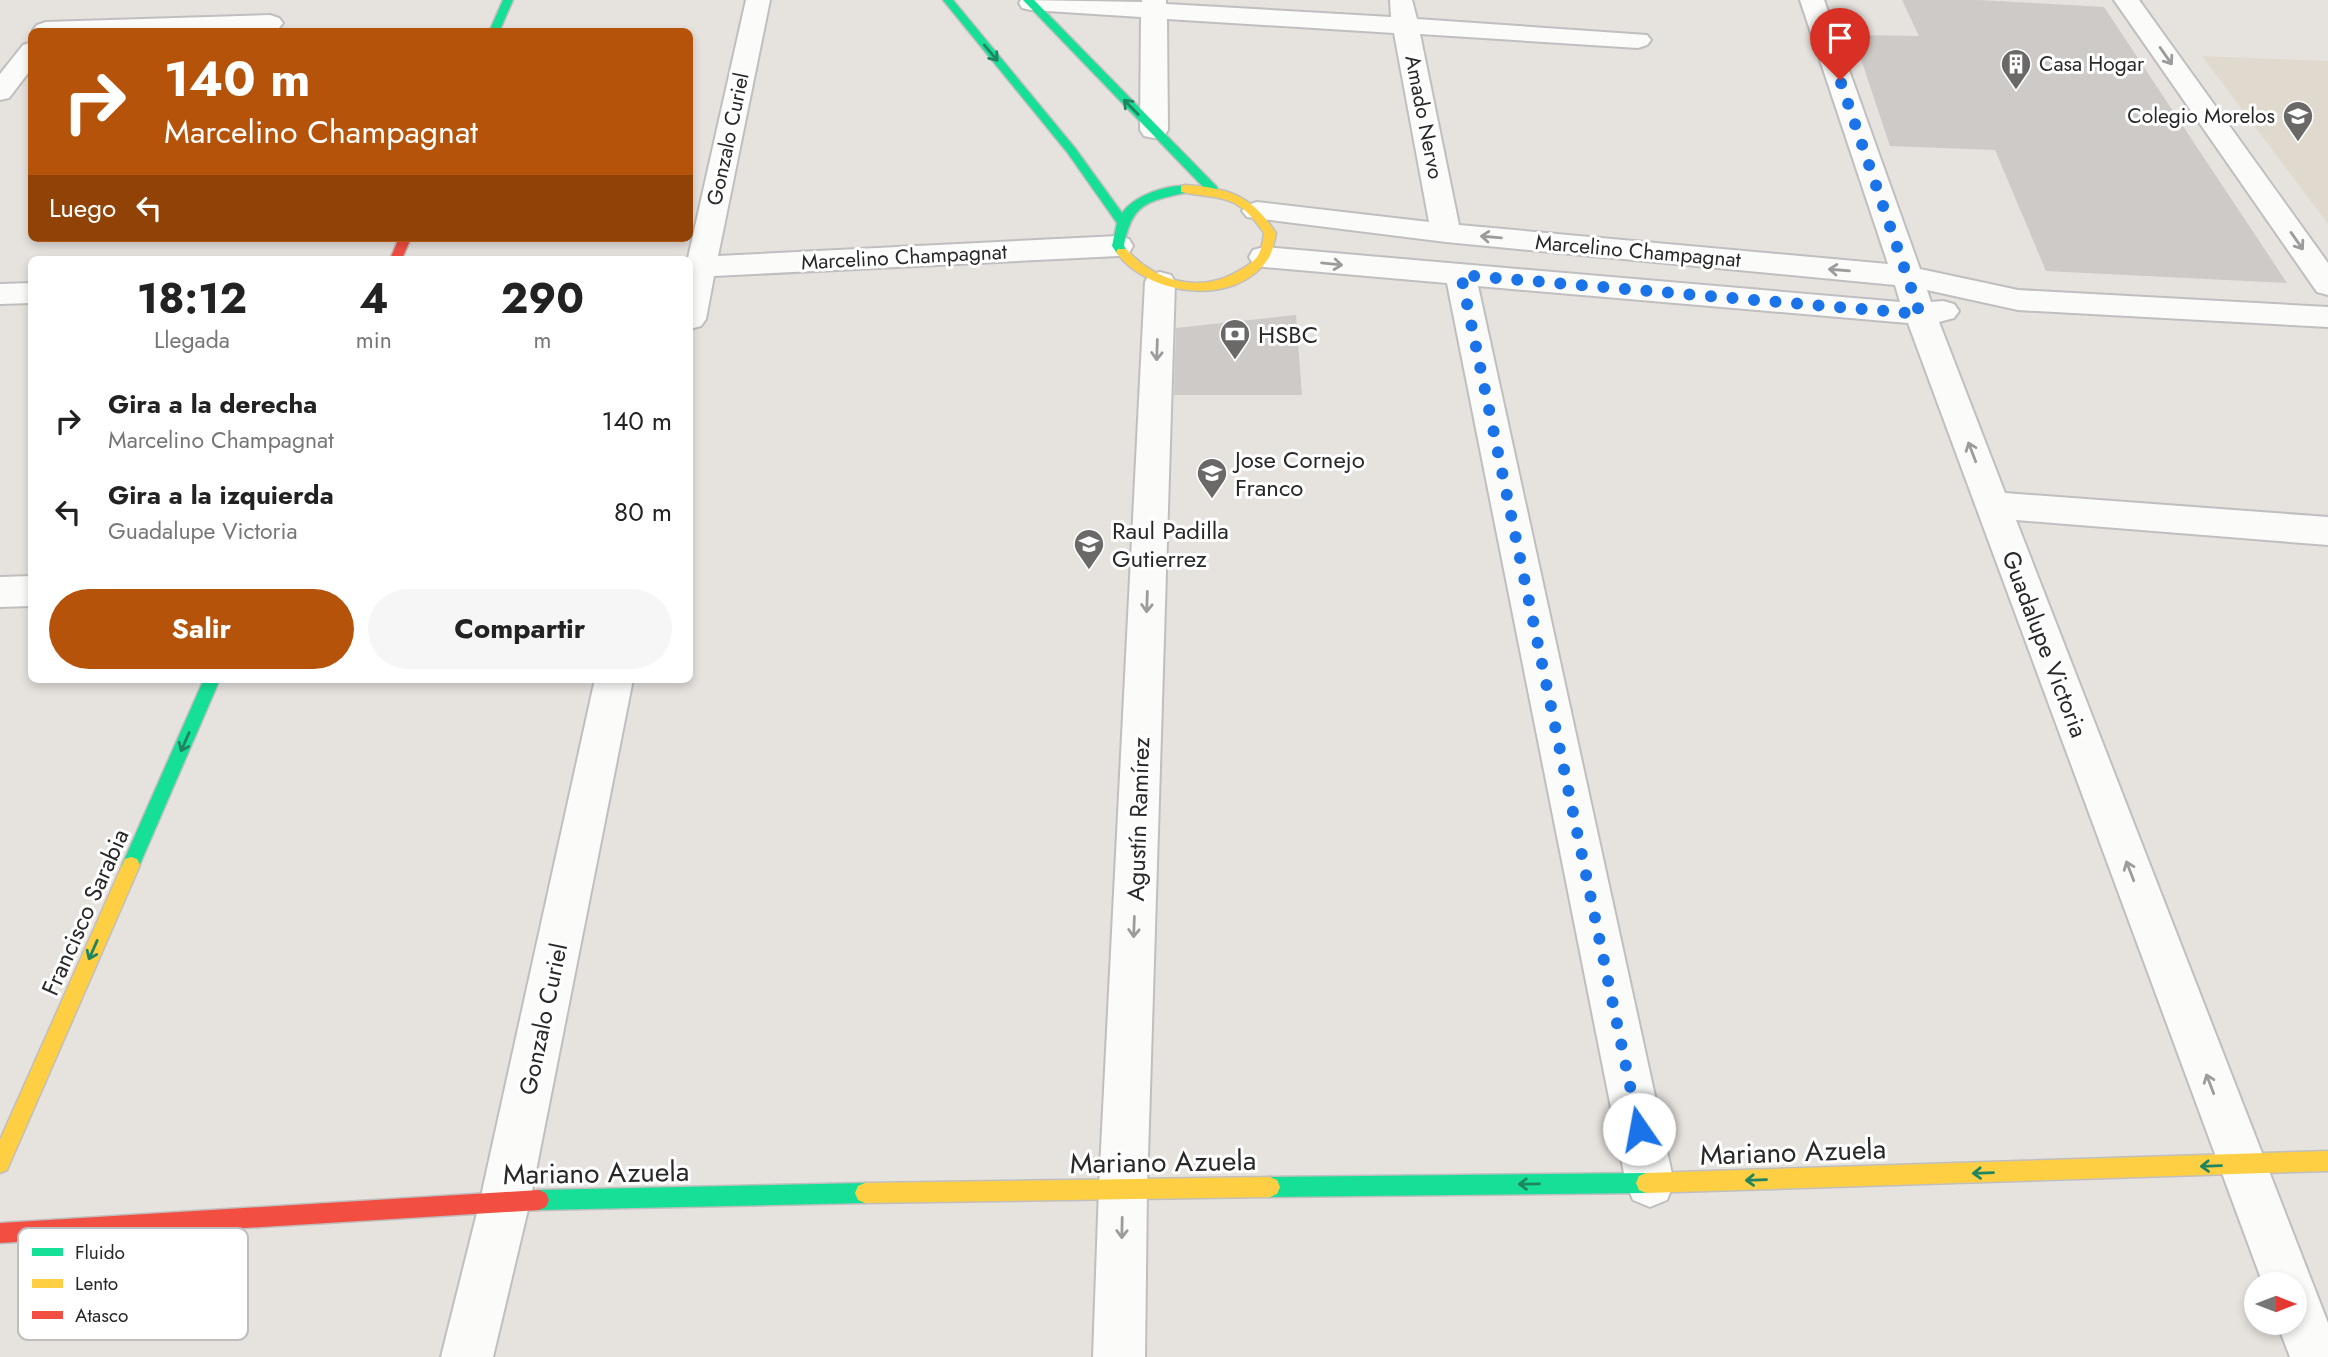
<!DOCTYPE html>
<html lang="es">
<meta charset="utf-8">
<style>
:root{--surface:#fff;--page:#f6f6f6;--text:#222;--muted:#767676;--accent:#b45309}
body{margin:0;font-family:Jost,sans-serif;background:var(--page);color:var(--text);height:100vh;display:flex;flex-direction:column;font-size:26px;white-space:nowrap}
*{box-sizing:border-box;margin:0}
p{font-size:23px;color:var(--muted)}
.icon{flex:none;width:38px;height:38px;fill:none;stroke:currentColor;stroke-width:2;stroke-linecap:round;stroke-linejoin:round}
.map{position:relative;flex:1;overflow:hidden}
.details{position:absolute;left:28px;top:256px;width:665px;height:427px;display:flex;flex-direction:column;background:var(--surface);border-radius:10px;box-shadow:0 4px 10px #0003}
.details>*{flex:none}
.hud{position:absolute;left:28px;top:28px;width:665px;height:214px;border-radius:10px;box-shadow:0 4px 10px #0003;background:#b45309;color:#fff;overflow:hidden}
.needle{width:46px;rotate:90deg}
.tools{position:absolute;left:2244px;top:1272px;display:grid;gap:14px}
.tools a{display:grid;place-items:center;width:63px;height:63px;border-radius:50%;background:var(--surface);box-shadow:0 4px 10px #0003;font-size:35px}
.pin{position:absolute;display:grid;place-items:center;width:60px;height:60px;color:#fff;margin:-72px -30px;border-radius:50% 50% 50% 0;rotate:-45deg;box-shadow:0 0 7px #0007}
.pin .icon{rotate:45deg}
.me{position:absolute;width:77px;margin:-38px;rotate:348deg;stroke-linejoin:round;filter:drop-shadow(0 0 5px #0008)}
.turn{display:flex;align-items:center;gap:24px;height:147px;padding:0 21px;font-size:32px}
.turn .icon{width:91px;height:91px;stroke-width:2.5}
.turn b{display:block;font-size:49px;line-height:60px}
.then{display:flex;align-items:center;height:66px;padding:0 21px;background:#0003;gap:14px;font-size:26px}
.eta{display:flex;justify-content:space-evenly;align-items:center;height:119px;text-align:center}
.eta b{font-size:42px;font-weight:700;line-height:49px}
.button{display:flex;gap:14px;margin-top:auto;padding:14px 21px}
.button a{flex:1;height:80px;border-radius:42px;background:var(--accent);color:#fff;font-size:28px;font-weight:700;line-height:80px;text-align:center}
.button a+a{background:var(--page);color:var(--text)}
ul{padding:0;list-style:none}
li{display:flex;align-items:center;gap:21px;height:91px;padding:0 21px}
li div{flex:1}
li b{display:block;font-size:26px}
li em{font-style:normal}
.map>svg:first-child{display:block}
.education{fill:#e0d9cd}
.building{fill:#cdcac7}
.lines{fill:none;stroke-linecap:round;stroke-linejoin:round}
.street-casing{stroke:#c0bfbf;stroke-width:4}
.fast-casing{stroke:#c0bfbf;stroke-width:3}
.slow-casing{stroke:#c0bfbf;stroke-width:3}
.jam-casing{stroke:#c0bfbf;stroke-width:3}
.street{fill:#fbfbfa;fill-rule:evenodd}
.fast{fill:#16e098;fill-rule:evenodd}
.slow{fill:#ffcf43;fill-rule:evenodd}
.jam{fill:#f24e42;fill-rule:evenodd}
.oneway{stroke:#1f8460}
.oneway2{stroke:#9c9c9c}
.route{stroke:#1a73e8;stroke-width:12;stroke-dasharray:0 21.6}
.labels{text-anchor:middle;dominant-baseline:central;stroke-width:6;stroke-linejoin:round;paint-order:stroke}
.far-poi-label{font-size:21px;fill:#282828;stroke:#fff;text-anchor:start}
.far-street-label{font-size:21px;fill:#282828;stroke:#fff}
.poi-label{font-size:24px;fill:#282828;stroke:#fff;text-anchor:start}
.street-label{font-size:24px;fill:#282828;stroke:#fff}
.near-street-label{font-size:28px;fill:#282828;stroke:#fff}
.key{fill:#fff;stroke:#bebebe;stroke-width:2}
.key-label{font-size:19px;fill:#282828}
</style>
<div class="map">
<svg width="2328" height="1357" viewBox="0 0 2328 1357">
<rect width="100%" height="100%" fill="#e6e2de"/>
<path class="education" d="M2202,56L2328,61V224Z"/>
<g class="building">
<path d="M1902,0H1978L2104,7L2287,283L2046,271L1995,150L1890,146L1853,35L1919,36Z"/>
<path d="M1296,315L1302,395H1174L1176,328Z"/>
</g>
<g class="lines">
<g class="street-casing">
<g id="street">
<path d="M746,0H770L718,256L1118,236L1129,239L1133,246L1129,253L1118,256L714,276L706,319L701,326L690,329V259H683L688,258Z"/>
<path d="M1021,0L1142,2V0H1166V4L1391,17L1390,0H1412L1417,19L1647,35L1651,40L1647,45L1638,48L1420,34L1459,225L1888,264L1800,0H1824L1920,269L2018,290L2328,307V327L2018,310L1927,290L1931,302L1943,301L1954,304L1959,311L1954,318L1939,322L2005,493L2328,517V545L2016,520L2328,1323V1357H2290L2277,1323H2294V1284H2263L1908,323L1478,286L1674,1183L1667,1200L1650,1207L1633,1200L1626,1183L1447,283L1264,267L1253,264L1249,257L1253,250L1264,247L1900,302L1895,285L1446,242L1247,217L1242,211L1247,205L1257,202L1429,222L1394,33L1167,19L1168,130L1164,136L1154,138L1144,136L1140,130L1141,17L1031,10L1022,8L1019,3Z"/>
<path d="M2114,0H2139L2328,263V295L2317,292Z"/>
<path d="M270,15L279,18L283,23L279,28L240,32L33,30L37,25L46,22Z"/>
<path d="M32,42V68L9,98L0,100V74L23,45Z"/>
<path d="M1160,272L1171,275L1175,282L1147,1188L1145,1357H1093L1099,1188L1145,282L1149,275Z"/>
<path d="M32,283V303L0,304V284Z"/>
<path d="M32,576V606L0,607V577Z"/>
<path d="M595,679H633L530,1201L493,1357H441L480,1201Z"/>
</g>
</g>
<g class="fast-casing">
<g id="fast">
<path d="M503,0H513L499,32H489Z"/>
<path d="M943,0H953L1075,148L1122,213C1135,195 1168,184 1189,186V192C1150,201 1132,201 1124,246L1128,252L1126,255H1118L1112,246L1117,223L1067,152Z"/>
<path d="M1023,0H1034L1217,187V193H1209Z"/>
<path d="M204,679H220L137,871L131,873L125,871L122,865Z"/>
<path d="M1646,1173L1653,1176L1656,1183L1653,1190L1646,1193L1270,1197L1263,1194L1260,1187L1263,1180L1270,1177Z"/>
<path d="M865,1183L872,1186L875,1193L872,1200L865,1203L539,1210L532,1207L529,1200L532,1193L539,1190Z"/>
</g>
</g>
<g class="slow-casing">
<g id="slow">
<path d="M1185,185C1229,188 1251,195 1276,233C1274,242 1273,251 1268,259C1235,308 1148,296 1116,252L1118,249H1126C1154,280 1195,293 1233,274C1242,269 1254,263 1259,254C1262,248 1263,240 1264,233C1237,193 1223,200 1181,192V186Z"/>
<path d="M131,857L137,859L140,865L7,1170L0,1173V1140L125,859Z"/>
<path d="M2328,1151V1171L1646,1193L1639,1190L1636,1183L1639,1176L1646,1173Z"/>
<path d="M1270,1177L1277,1180L1280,1187L1277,1194L1270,1197L865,1203L858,1200L855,1193L858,1186L865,1183Z"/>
</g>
</g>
<g class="jam-casing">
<g id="jam">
<path d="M399,238H411L402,259H390Z"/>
<path d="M539,1190L546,1193L549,1200L546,1207L539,1210L0,1243V1223Z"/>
</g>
</g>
<use href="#street" class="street"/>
<use href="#fast" class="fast"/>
<use href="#slow" class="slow"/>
<use href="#jam" class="jam"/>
</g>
<defs><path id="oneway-shaft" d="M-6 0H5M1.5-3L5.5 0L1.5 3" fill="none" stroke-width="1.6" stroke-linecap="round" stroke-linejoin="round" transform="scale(1.75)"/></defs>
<g class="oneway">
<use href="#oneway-shaft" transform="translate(991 53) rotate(50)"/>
<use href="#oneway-shaft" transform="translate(1131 107) rotate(-134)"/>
<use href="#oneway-shaft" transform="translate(185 742) rotate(114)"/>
<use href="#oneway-shaft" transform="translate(93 950) rotate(114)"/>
<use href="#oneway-shaft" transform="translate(2211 1166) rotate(178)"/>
<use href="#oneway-shaft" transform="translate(1983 1173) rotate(178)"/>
<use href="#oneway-shaft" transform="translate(1756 1180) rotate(178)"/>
<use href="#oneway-shaft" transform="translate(1529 1184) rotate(179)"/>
</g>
<g class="oneway2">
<use href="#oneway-shaft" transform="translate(2166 56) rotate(55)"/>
<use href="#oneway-shaft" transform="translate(1491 237) rotate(-175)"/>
<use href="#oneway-shaft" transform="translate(2297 241) rotate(55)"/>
<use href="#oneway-shaft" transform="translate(1332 264) rotate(6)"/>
<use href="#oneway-shaft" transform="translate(1839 270) rotate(-175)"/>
<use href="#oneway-shaft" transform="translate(1157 350) rotate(92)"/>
<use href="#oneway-shaft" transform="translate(1972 452) rotate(-111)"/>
<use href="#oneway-shaft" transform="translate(1147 602) rotate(92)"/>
<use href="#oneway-shaft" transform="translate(2130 871) rotate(-111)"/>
<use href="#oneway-shaft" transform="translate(1134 927) rotate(92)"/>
<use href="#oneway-shaft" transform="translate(2210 1084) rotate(-111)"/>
<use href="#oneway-shaft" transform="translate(1122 1228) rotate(91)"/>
</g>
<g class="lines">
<path class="route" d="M1639,1129L1461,275L1920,314L1840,80"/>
</g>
<defs>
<g id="building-pin" transform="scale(1.575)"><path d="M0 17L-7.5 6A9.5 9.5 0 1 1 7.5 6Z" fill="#6a6968" stroke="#fff"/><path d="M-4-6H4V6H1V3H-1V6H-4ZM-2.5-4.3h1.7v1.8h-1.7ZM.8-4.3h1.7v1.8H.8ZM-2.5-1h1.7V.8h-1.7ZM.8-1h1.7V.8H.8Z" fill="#fff"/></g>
<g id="school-pin" transform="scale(1.575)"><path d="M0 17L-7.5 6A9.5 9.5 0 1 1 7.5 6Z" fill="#6a6968" stroke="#fff"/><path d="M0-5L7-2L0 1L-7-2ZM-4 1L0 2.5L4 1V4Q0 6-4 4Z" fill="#fff"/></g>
<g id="bank-pin" transform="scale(1.575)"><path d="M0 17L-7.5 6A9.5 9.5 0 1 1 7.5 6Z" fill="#6a6968" stroke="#fff"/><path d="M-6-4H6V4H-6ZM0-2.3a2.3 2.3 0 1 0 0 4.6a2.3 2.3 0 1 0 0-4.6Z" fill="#fff"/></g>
</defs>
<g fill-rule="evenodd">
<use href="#building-pin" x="2016" y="64"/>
<use href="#school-pin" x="2298" y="116"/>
<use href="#bank-pin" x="1235" y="334"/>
<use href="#school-pin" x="1212" y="473"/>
<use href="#school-pin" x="1089" y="544"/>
</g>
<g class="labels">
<g class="far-poi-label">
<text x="2039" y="64">Casa Hogar</text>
<text x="2275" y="116" text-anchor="end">Colegio Morelos</text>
</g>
<g class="far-street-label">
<text transform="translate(1424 117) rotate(79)">Amado Nervo</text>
<text transform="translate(728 139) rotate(-78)">Gonzalo Curiel</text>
<text transform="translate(1638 251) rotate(5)">Marcelino Champagnat</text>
<text transform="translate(904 257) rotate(-3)">Marcelino Champagnat</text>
</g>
<g class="poi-label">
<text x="1258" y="334">HSBC</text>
<text x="1235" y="459">Jose Cornejo<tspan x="1235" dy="28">Franco</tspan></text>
<text x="1112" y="530">Raul Padilla<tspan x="1112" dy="28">Gutierrez</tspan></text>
</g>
<g class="street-label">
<text transform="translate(2045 644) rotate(69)">Guadalupe Victoria</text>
<text transform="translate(1138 819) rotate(-88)">Agustín Ramírez</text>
<text transform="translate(85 912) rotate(-66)">Francisco Sarabia</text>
<text transform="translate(543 1019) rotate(-78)">Gonzalo Curiel</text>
</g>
<g class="near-street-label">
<text transform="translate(1793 1152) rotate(-2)">Mariano Azuela</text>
<text transform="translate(1163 1162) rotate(-1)">Mariano Azuela</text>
<text transform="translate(596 1173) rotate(-1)">Mariano Azuela</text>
</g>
</g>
<rect x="18" y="1228" width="230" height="112" rx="10" class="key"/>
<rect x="32" y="1248" width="31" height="8" fill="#16e098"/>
<rect x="32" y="1279" width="31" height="9" fill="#ffcf43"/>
<rect x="32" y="1311" width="31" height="8" fill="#f24e42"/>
<g class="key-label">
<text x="75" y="1259">Fluido</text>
<text x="75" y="1290">Lento</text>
<text x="75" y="1322">Atasco</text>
</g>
</svg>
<div class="tools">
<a><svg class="needle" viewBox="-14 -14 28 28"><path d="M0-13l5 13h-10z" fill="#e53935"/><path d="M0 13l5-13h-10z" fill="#767676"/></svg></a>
</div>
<div class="pin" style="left:1840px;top:80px;background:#d93025"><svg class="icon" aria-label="arrive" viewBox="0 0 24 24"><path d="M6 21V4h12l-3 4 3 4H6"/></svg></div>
<svg class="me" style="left:1639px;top:1129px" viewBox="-20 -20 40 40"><circle r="19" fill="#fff"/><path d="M0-13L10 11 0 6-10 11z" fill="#1a73e8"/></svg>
<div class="hud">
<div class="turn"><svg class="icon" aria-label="right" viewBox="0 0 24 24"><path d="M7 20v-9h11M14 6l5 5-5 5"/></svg><div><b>140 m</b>Marcelino Champagnat</div></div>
<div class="then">Luego<svg class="icon" aria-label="left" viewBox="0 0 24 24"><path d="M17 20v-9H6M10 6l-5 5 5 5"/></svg></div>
</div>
<section class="details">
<div class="eta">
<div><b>18:12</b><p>Llegada</p></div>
<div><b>4</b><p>min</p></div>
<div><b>290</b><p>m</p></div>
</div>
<ul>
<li><svg class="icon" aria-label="right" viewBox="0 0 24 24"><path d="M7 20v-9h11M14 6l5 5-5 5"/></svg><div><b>Gira a la derecha</b><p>Marcelino Champagnat</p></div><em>140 m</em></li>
<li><svg class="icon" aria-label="left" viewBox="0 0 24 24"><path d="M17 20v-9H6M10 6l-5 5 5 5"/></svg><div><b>Gira a la izquierda</b><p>Guadalupe Victoria</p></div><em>80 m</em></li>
</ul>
<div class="button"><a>Salir</a><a>Compartir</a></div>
</section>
</div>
